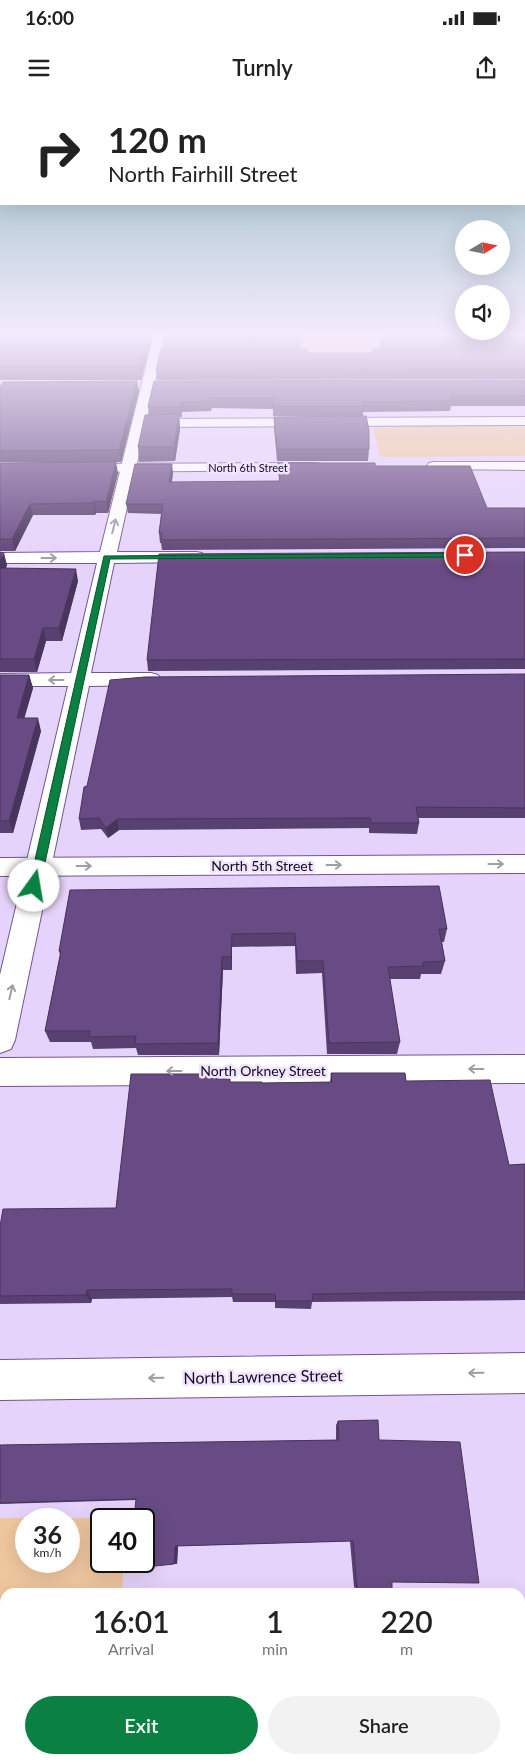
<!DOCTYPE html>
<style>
:root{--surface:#fff;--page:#f2f2f2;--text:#222;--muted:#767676;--accent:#0b8043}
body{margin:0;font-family:Lato,sans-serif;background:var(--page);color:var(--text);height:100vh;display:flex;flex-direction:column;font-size:19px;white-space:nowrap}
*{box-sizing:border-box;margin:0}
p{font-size:16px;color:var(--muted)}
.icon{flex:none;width:28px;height:28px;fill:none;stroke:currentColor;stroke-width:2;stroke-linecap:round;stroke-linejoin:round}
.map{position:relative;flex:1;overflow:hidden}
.sheet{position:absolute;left:0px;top:1488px;width:525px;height:176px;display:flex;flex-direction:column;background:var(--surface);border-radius:15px 15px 0 0;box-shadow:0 5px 20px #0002}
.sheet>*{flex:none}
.hud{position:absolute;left:0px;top:0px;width:525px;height:105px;box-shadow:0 5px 20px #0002;background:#fff;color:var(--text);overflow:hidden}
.needle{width:32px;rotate:80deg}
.controls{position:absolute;left:455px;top:120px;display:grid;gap:10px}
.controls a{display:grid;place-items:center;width:55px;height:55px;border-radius:50%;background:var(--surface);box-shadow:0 5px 20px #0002;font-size:25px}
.speed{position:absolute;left:15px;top:1408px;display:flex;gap:10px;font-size:25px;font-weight:700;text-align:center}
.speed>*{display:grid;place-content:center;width:65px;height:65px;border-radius:50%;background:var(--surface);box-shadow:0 5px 20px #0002;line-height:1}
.speed small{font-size:12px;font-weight:400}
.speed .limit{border:2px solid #111;border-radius:8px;background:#fff;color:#111}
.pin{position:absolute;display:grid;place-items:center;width:42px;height:42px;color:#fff;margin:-21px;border:2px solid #fff;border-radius:50%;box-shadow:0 1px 5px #0007}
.me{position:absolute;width:55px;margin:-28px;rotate:13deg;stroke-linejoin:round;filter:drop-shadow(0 0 4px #0008)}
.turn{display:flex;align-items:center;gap:18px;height:105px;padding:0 25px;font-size:22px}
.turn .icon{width:65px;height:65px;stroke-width:2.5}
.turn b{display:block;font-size:35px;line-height:42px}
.eta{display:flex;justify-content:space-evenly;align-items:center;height:85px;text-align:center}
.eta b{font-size:30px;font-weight:600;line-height:35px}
.action{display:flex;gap:10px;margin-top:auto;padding:10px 25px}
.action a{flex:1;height:58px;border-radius:30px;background:var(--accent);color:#fff;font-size:20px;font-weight:600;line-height:58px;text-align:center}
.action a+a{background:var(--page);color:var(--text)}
.status{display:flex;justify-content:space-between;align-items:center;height:35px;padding:0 25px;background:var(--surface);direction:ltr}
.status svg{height:14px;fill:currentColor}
header{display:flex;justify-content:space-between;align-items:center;height:65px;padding:0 25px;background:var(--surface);font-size:22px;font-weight:600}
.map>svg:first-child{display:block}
.green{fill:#efc79f;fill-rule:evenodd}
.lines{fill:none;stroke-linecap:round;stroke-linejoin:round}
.minor-casing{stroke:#72558f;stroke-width:2}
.major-casing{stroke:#72558f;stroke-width:2}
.minor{fill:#fff;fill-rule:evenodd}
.major{fill:#fff;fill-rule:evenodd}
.wall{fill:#594072}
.shaded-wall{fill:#49345c}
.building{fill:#684b84;stroke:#49345c}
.oneway{stroke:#a19da6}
.route{fill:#0b8043;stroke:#07532c}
.labels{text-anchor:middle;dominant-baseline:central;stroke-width:5;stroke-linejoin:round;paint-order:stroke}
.far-street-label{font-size:11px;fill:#150920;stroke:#f0e4fe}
.street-label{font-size:14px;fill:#150920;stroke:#f0e4fe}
.near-street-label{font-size:16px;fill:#150920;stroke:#f0e4fe}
</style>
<div class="status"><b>16:00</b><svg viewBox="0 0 49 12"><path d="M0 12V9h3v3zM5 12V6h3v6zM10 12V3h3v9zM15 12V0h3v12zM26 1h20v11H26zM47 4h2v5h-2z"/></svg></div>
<header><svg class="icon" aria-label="menu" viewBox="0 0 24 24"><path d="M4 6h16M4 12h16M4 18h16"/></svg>Turnly<svg class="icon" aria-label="share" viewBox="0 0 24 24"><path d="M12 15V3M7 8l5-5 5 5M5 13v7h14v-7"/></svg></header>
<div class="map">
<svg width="525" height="1663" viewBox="0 0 525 1663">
<rect width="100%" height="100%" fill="#e6d3fb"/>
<g class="green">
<path d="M239,234H386L391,249H238Z"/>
<path d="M391,324H525V356L380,357L373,328H391Z"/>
<path d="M0,1418H127L101,1419V1461H124L122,1492H5V1659H109L108,1663H0ZM26,1419H69V1461H26Z"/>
</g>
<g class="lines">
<g class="minor-casing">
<g id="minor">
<path d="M154,234H165L147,319L525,317V325L145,327L117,452H196L202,453L205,457L202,461L196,462L114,463L91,573H151L158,575L161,579L158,583L151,585L89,586L15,940L11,949L0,953V875L68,586H0V574L71,573L97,463H0V453L100,452Z"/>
<path d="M525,955V983L0,986V958Z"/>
<path d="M525,1253V1293L0,1300V1260Z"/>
</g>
</g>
<g class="major-casing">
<g id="major">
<path d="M434,362H525V370L429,369L427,366L429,363Z"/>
<path d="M316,363L321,364L323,367L321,370L79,372L74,371L72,368L74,365L79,364Z"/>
<path d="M525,755V773L0,776V758Z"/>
</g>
</g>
<use href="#minor" class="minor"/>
<use href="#major" class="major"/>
</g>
<g class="wall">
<path d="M0,234H153L141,280H0Z"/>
<path d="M525,234V279L157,280L156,270L309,253H370L380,249L381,240Z"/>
<path d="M163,236H301L300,249H164Z"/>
<path d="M525,280V306H451L450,311L363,312V316H273V309L212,308L211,311L182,312V317H179L180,329L175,361L139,362L138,347L149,315L148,307L154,281Z"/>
<path d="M0,287L139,291L121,362H0Z"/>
<path d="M274,317L369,349L368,361H277L274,328Z"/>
<path d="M0,363L118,373L108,413H96L95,415H33L15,451H0Z"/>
<path d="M278,363L375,366L487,408H525V448L162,450L161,443H160L159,433L161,414L128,413L126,404L173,373L172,382L279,381Z"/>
<path d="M0,452L7,465L6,468L78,481L62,541H46L37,572H0Z"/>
<path d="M525,452V569L148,571L147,560Z"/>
<path d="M525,574V718H418L419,723L417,734L369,733V728L119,730L108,738L101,729L81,730L79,719Z"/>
<path d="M0,575H29L33,588L24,618L41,631L13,733H0Z"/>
<path d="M70,790L447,829L444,842H442L445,861L441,874H421L420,879H390L400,942L397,954H327L322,873L296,874L295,846L232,847V870H223L219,955H138L136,948L93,949L91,942H50L45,931L60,855L59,851Z"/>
<path d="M331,973L406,981L509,1065L525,1064V1200L428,1201L312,1202L311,1209L275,1208V1202H233L232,1197L92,1199L91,1203L0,1204V1126L116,1108L217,974V979H230V982L262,983L330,982Z"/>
<path d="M338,1321L392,1482L357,1489L354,1487L350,1441L178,1446L177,1464L144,1461L136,1400L0,1404V1345L336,1340V1325Z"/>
<path d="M520,1547H525V1663L520,1659Z"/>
</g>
<g class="shaded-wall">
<path d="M148,234H153L141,280L139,266Z"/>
<path d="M137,281L139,291L121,362L119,350Z"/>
<path d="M182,302V317L181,307Z"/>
<path d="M179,314L180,329L175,361L174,347Z"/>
<path d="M116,362L118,373L108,413L106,402Z"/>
<path d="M172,364L173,373L170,392L169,382Z"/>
<path d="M94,401L96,413L95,415L93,403Z"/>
<path d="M30,404L33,415L15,451L12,439Z"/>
<path d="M4,453L7,465L0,479V461Z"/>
<path d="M76,469L78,481L62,541L59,528Z"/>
<path d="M43,528L46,541L37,572L34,559Z"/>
<path d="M29,575L33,588L21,630L17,618Z"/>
<path d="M38,618L41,631L13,733L9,721Z"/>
<path d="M117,719L119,730L108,738L106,728Z"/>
<path d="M232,834V870L231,857Z"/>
<path d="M222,857L223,870L219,955L218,943Z"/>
<path d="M87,1190L92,1199L91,1203L86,1195Z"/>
<path d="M175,1446H178L177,1464H174Z"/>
</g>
<g class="building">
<path d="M0,234H148L139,266H0Z"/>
<path d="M163,234H300L301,236H163Z"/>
<path d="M386,234H525V240H381Z"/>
<path d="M161,249H307L309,253H370L373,249H525V269L156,270Z"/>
<path d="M525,280V296H450L452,301L363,302L364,306H273V298H211V301L182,302L181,307H148L154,281Z"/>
<path d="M137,281L119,350L0,351V287L3,282Z"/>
<path d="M179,314L174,347H138L145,315Z"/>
<path d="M366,316L369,330V349H277L274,317Z"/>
<path d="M116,362L106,402L94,401L93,403L30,404L12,439H0V363Z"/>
<path d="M278,363H375V366H470L487,408H525V438L161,440L162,433H159L163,404H126L135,364H172L169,382L280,381Z"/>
<path d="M0,452L4,453L0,461Z"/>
<path d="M525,452V559L147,560L159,454Z"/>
<path d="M0,468L76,469L59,528H43L34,559H0Z"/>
<path d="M525,574V708L416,707L419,723H371L370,718L117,719L106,728L99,718L79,719L84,687L87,686L110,580L145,577Z"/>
<path d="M0,575H29L17,618H38L9,721H0Z"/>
<path d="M439,786L447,829H439L445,861L423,862L424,866L388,867L400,942L329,943L323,861H297L295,833L232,834L231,857H222L218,943L135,944L136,936L89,937L90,931H45L61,851H59L70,790Z"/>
<path d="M331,973H405L406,981L490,980L509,1065L525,1064V1192H433L312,1194L313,1201H276L275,1194H232V1189L87,1190L86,1195L0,1196V1126L3,1109L116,1108L131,974H217L216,979H230V982H262V983L332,982Z"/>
<path d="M378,1320L379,1340L460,1342L479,1483L392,1482V1489H357L353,1441L175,1446L174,1464L136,1468V1461H144V1419H134L136,1399L0,1403V1345L339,1340L338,1321Z"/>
<path d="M520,1552H525V1663H117V1659H520Z"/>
</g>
<defs><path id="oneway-shaft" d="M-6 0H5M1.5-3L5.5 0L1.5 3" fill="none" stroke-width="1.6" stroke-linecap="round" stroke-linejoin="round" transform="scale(1.25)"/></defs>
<g class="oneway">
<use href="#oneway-shaft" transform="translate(114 426) rotate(-76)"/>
<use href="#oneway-shaft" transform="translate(49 458)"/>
<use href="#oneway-shaft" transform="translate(56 580) rotate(180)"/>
<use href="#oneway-shaft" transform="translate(496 764)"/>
<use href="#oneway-shaft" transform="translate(334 765)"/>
<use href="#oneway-shaft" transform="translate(84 766)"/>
<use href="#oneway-shaft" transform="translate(11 892) rotate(-77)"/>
<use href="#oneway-shaft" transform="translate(476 969) rotate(180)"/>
<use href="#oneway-shaft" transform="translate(174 971) rotate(180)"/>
<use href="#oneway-shaft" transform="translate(476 1273) rotate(179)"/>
<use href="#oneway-shaft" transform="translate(156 1278) rotate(179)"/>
</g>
<linearGradient id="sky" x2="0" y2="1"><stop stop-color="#8cb7be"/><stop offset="0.5" stop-color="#f4ebfd"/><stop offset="1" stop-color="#f4ebfd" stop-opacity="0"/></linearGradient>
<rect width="525" height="467" fill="url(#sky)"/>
<path class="route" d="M465,453H468V457L110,459L40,786L34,790L30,789L29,786L104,456Z"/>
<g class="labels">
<g class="far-street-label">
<text x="248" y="367">North 6th Street</text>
</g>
<g class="street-label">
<text x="262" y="765">North 5th Street</text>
<text x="263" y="970">North Orkney Street</text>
</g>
<g class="near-street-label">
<text transform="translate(263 1276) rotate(-1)">North Lawrence Street</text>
</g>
</g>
</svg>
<div class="controls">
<a><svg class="needle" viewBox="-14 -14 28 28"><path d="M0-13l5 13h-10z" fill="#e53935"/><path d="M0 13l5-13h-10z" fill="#767676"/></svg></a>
<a><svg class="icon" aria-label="sound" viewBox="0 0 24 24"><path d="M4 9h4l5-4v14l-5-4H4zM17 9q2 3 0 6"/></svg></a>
</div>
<div class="speed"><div>36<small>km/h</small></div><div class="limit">40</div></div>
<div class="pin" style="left:465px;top:455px;background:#d93025"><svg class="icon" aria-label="arrive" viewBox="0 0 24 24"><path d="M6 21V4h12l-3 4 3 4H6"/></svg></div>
<svg class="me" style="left:34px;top:786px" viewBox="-20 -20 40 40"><circle r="19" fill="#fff"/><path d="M0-13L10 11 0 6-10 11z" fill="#0b8043"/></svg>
<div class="hud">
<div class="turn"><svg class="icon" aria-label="right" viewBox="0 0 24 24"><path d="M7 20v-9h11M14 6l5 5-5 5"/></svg><div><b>120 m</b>North Fairhill Street</div></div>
</div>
<section class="sheet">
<div class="eta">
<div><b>16:01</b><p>Arrival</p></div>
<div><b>1</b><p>min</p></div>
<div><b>220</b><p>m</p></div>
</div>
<div class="action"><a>Exit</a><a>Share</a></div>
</section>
</div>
